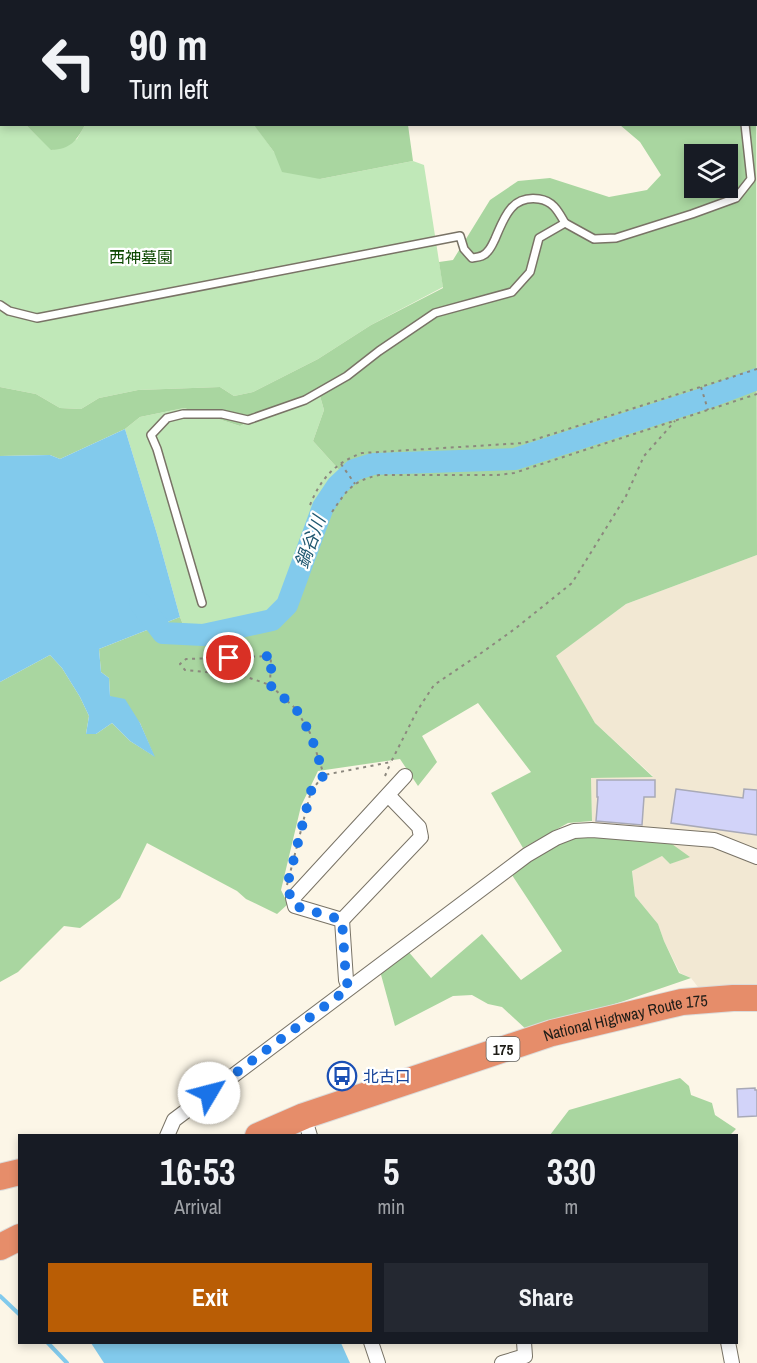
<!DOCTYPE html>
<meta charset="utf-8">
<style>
:root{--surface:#171b24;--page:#242831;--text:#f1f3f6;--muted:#9ea1a6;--accent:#b95d05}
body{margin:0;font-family:"Archivo Narrow","Noto Sans JP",sans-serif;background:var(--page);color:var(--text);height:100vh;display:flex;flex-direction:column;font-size:22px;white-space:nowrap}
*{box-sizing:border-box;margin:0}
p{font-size:20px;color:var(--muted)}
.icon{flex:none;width:33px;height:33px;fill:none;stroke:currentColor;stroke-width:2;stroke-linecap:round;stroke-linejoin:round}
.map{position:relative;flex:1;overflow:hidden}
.sheet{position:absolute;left:18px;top:1134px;width:720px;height:210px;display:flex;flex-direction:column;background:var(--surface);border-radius:0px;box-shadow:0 3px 9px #0003}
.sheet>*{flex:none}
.top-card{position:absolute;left:0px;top:0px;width:758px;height:126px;box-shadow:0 3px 9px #0003;background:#171b24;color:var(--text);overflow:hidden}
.controls{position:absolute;left:684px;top:144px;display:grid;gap:12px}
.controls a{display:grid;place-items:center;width:54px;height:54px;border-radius:0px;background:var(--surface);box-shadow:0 3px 9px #0003;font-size:30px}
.pin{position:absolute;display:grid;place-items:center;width:51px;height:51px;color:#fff;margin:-26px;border:3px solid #fff;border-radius:50%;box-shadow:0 2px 6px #0007}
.me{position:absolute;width:66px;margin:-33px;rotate:53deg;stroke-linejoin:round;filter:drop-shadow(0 0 4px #0008)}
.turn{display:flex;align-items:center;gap:21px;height:126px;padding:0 30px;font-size:27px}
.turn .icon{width:78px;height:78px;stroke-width:2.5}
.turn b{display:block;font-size:42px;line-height:51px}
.eta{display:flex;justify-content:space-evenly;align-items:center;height:102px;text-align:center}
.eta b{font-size:36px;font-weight:800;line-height:42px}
.button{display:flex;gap:12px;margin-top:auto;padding:12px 30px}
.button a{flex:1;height:69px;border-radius:0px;background:var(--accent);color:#fff;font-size:24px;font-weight:800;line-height:69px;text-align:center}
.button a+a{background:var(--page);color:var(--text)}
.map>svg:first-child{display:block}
.built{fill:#f2e8d3}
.green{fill:#c0e8b8}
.forest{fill:#a9d6a0;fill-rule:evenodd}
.water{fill:#82caec}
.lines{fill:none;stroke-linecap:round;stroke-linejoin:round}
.stream{stroke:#82caec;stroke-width:4}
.river{stroke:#82caec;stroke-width:22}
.building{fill:#d2d3f9;stroke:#a8a9b7;stroke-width:1.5}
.lane-casing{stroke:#797366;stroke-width:10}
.street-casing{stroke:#797366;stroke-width:16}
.highway-casing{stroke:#dbdbda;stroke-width:28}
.path{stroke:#8c887e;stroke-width:2;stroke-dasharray:3 4.5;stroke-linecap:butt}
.lane{stroke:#fff;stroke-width:7}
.street{stroke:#fff;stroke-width:14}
.highway{stroke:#e68d6a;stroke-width:26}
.route{stroke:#1a73e8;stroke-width:10;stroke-dasharray:0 18}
.labels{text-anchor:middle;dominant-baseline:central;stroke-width:4.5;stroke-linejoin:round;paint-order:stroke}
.shield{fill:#fff;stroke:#62615d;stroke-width:1.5}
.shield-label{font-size:15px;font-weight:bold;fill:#1f1d18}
.park-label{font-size:16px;fill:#0c4800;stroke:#fff}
.street-label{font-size:16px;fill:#1f1d18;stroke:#fff}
.transit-label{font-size:16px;fill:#164399;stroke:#fff;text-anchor:start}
.water-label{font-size:18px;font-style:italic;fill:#205870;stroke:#fff}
</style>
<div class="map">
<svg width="757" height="1363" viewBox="0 0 757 1363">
<rect width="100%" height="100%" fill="#fcf6e7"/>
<path class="built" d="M757,555V990L702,992L691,978L680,973L664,941L658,924L635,896L632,870L662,856L670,864L689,856L589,834L592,821L591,778L653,776L595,723L555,656L626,604Z"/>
<g class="green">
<path d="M0,98L1,99L2,124L26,125L52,150L77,139L85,125L254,124L274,152L320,179L413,161L424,165L443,287L371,325L318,359L253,392L234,396L220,387L138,390L99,398L81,409L60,408L36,394L0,387Z"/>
<path d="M318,389L324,410L313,441L350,482L327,509L290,607L271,625L190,642L180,617L157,534L125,429L140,417L184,408L240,426Z"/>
</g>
<g class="forest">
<path d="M0,0H48L44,2H2L1,99L0,98Z"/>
<path d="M430,0H646L648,1H429Z"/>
<path d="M756,69L757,555L626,604L556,656L595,723L653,777L591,778L592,821L568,823L523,848L491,793L531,772L478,703L422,736L437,762L418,786L400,759L318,771L301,806L281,890L288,904L277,914L246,899L237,891L147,843L120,898L80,928L64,926L18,972L0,982V682L50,655L62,668L80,697L89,716L86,734H96L112,723L130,741L154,756L140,723L110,696L109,678L101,672L99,649L180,617L190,642L271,625L290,607L327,509L350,482L313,441L324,410L318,389L240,426L184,408L140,417L125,429L60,459L50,455L0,456V387L36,394L60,408L81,409L99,398L138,390L220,387L234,396L253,392L318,359L371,325L443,288L439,262L453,260L490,200L518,181L550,178L609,197L647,190L661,175L640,142L620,125L756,124ZM694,154H728V188H694Z"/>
<path d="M26,125H85C76,141 71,149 51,150Z"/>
<path d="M254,125H408L413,161L320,179L282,172L274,152Z"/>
<path d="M574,835L665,839L690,857L670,864L662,856L632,871L635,896L658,924L664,941L679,973L691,978L624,1001L528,1031L502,1007L488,1004L472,995L453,996L395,1026L380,971L407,950L431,978L482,934L521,980L562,951L510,872Z"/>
<path d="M680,1078L689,1086L691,1095L712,1103L715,1115L736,1129L730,1135H550L569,1110Z"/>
</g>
<g class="water">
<path d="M48,0H165V2L44,1Z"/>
<path d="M200,0H430L429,2H200Z"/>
<path d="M125,429L157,534L180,617L99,649L101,672L109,678L110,696L125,699L140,723L155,757L130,741L112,723L96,734H86L89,716L80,697L62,668L50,655L0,682V456L50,455L60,459Z"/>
<path d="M91,1343H341L350,1363H104Z"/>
</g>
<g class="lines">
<g class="stream">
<path d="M0,1296L20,1315"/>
<path d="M47,1342L67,1363"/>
</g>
<path class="river" d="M140,603L163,633L203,635L272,620L287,605L323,507L337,486L354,470L373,464L515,459L712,396L757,379"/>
</g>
<g class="building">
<path d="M597,780H655V797H644L642,825L596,821L598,797H597Z"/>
<path d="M676,789L743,798L744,789L757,790V835L671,823Z"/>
<path d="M755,1088V1090H757V1116L738,1117L737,1089Z"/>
</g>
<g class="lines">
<g class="lane-casing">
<g id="lane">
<path d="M0,305L9,311L37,318L460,236L464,249L472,258C478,257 484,257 488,251C491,248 493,243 495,239C504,218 511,195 539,199C553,201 558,211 565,223"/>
<path d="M202,603L157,449L151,435L167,418L183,414H222L248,420L305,400L347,376L379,351L435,313L512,292L530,272L539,238L565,223L594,239L616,238L692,214L736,198L751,179L745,124"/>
</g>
</g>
<g class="street-casing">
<g id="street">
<path d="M342,920L421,837L419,827L388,795"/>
<path d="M349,988L346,980L342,920L295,906L293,898L405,776"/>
<path d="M304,1116L310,1136"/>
<path d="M167,1136L174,1120L527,855L556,838L574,831L592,830L714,840L757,857"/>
<path d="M371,1342L378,1363"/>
<path d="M728,1342L732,1363"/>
<path d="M502,1363L525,1356L524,1342"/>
</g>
</g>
<g class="highway-casing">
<g id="highway">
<path id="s1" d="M258,1136L304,1116L552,1033L682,1002L733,998H757"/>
<path d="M0,1177L20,1172"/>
<path d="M0,1247L20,1237"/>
</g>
</g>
<g class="path">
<path d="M695,0V2"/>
<path d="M179,2V0"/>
<path d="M701,387L708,410"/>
<path d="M341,464L355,484"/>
<path d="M310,505C321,478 335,463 362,453L524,443L757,369"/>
<path d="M332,512C347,490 352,481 379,475H497L514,473L757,394"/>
<path d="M270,685L271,656L186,659L180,664L185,670L244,676L270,685L296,709L310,733L324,775"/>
<path d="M385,776L391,762"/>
<path d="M287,885L311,791L324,775L391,762L417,711L434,685L477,656L516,628L572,583L626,496L644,456L675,421"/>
</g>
<use href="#lane" class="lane"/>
<use href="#street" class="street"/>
<use href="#highway" class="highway"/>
</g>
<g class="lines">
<path class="route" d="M209,1093L349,988L346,980L342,920L295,906L293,898L286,890L311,791L324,775L310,733L296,709L270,685L272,656L229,658"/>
</g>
<defs>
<g id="bus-ring" transform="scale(1.5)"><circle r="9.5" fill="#fff" stroke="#1a4fb4" stroke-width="1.5"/><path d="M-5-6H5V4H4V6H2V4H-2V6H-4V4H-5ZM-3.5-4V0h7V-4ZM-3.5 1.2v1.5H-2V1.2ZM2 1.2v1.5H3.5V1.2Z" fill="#1a4fb4"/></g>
</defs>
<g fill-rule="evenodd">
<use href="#bus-ring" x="342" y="1076"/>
</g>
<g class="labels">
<rect class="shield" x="486.5" y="1037" width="33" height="24" rx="4.5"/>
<g class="shield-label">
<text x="503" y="1049">175</text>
</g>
<g class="park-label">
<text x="141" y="257">西神墓園</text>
</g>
<g class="street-label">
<text stroke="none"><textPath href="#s1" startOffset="387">National Highway Route 175</textPath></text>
</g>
<g class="transit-label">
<text x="363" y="1076">北古口</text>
</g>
<g class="water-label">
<text transform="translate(310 542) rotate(-70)">鍋谷川</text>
</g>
</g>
</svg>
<div class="controls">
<a><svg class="icon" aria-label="layers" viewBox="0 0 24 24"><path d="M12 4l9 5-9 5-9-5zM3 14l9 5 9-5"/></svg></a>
</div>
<div class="pin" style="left:229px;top:658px;background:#d93025"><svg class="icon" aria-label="arrive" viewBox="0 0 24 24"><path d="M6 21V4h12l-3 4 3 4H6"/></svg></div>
<svg class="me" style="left:209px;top:1093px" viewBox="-20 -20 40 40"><circle r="19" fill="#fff"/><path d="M0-13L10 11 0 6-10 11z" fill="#1a73e8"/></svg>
<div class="top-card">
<div class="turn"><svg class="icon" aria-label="left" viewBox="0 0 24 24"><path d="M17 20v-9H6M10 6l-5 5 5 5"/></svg><div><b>90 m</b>Turn left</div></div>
</div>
<section class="sheet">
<div class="eta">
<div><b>16:53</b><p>Arrival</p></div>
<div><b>5</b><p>min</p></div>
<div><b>330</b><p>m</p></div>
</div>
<div class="button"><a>Exit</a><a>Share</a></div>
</section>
</div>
